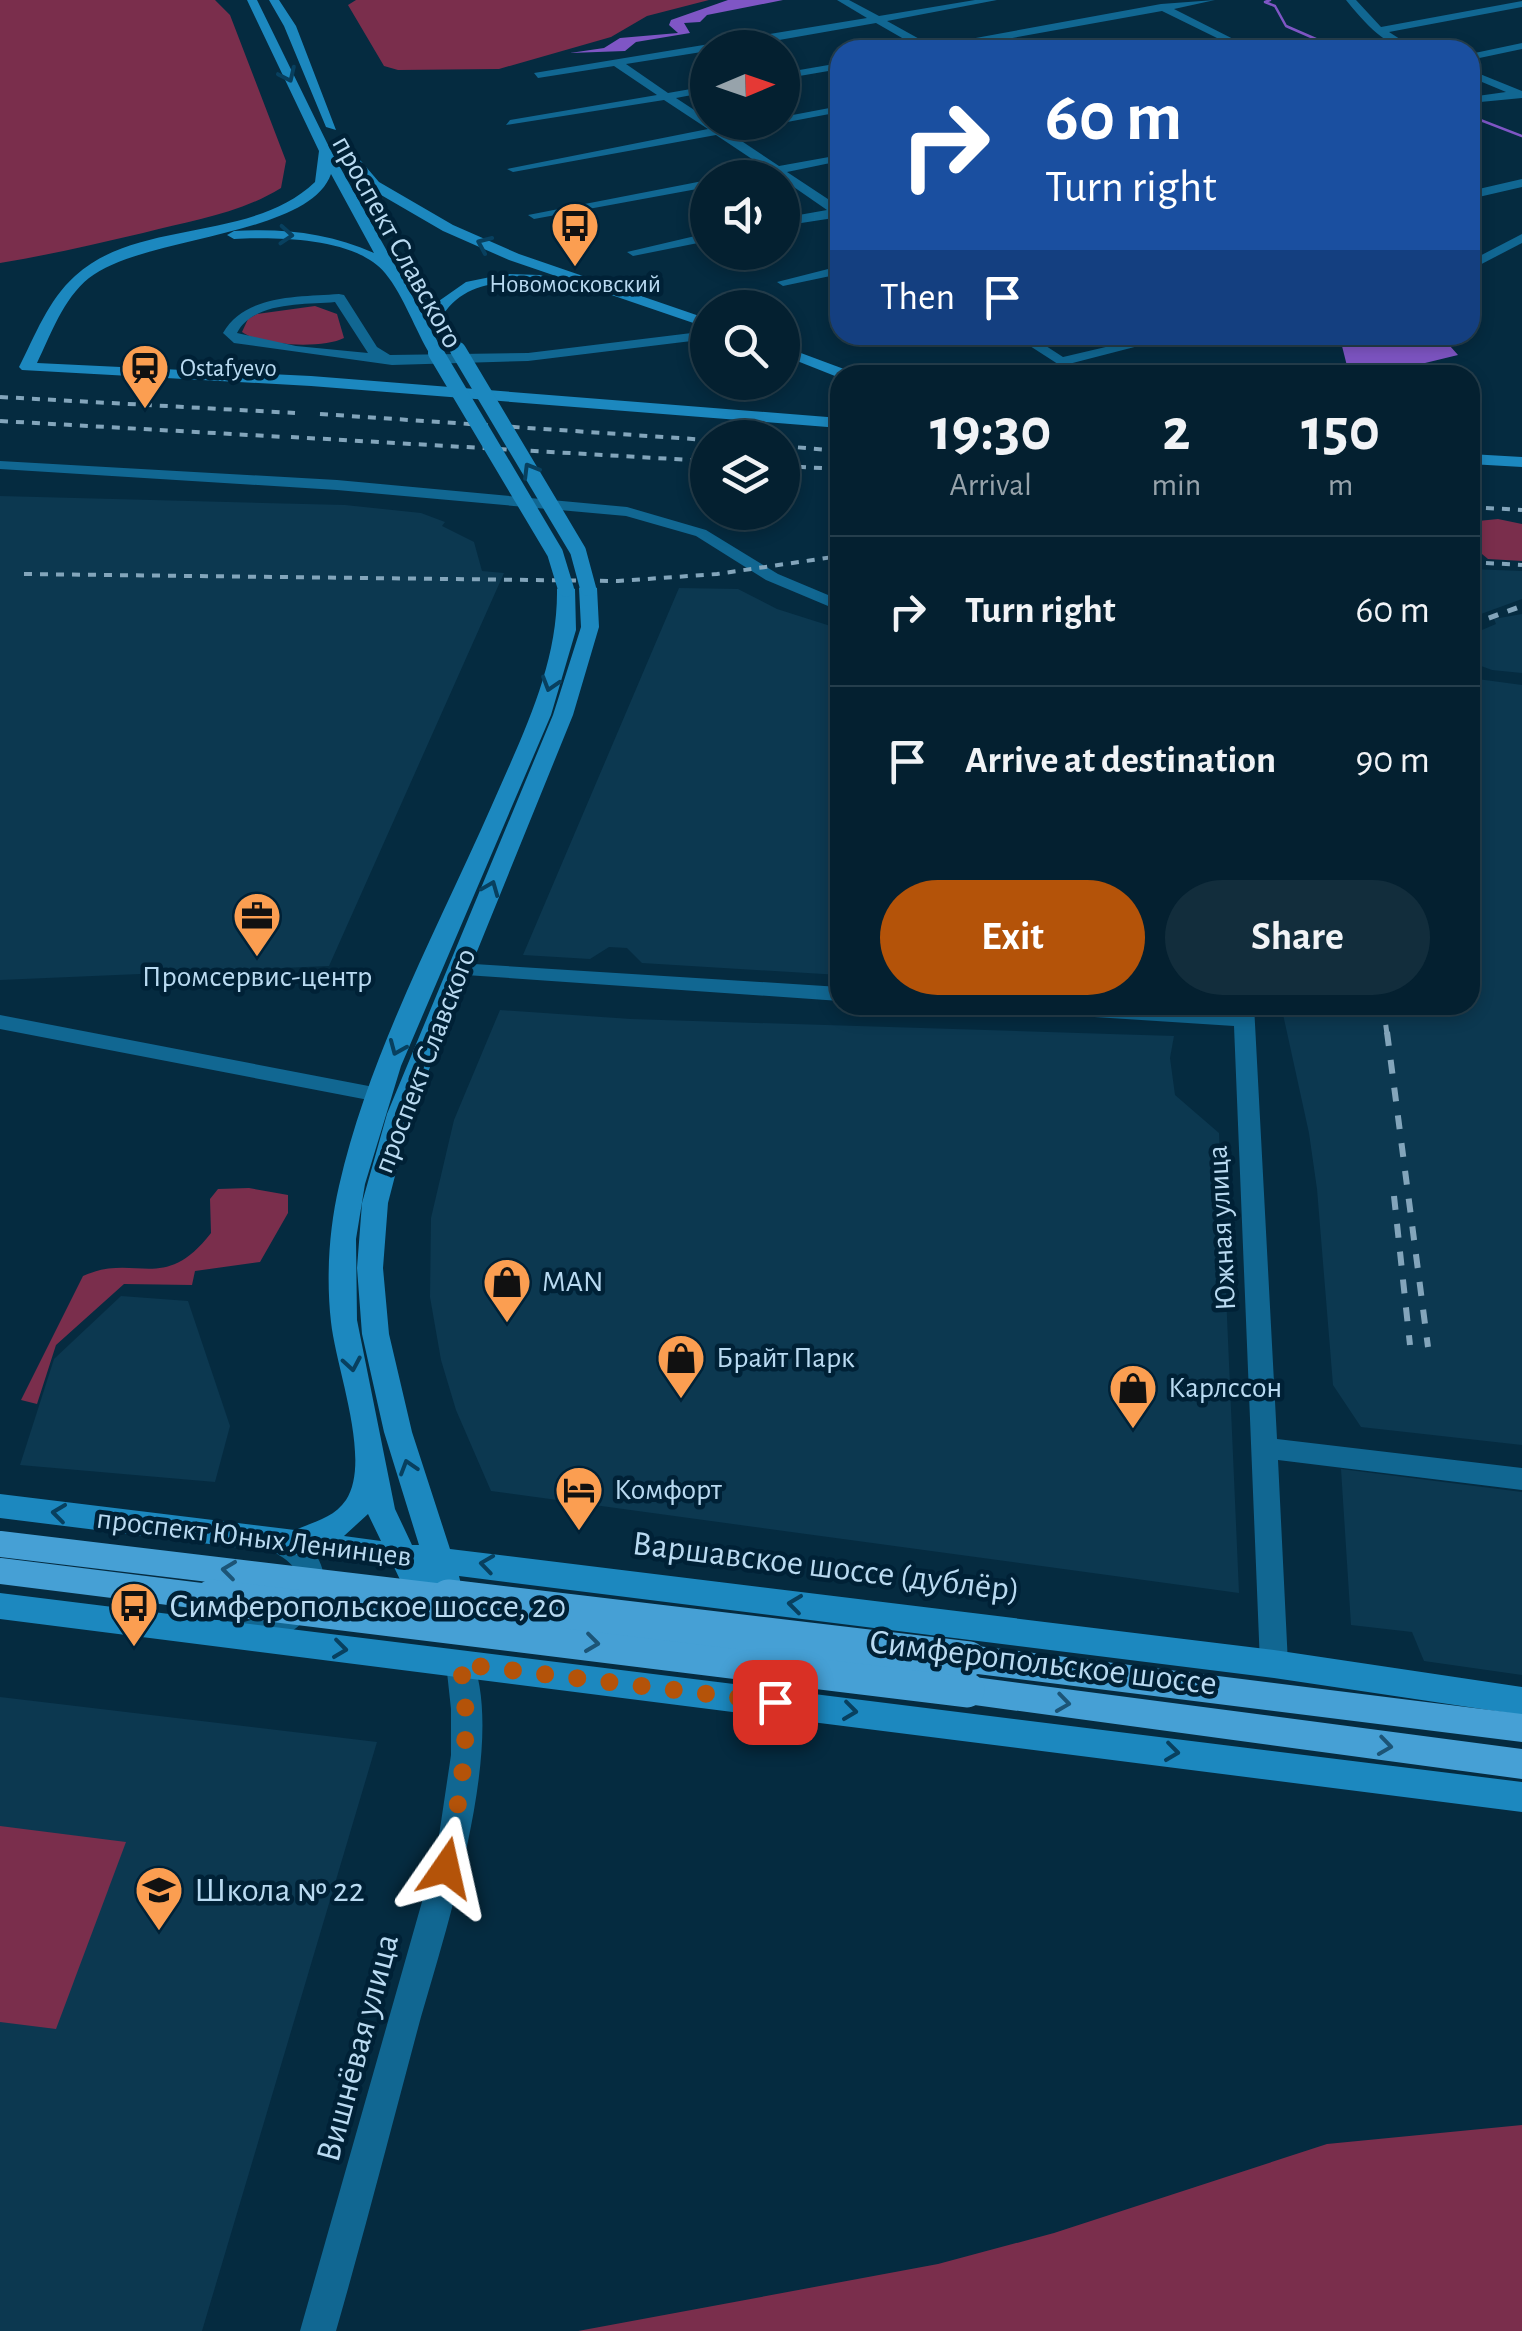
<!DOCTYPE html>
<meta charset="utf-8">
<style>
:root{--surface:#042030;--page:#122d3c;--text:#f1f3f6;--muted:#97a3ab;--line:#253e4c;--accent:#b45309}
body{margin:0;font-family:"Alegreya Sans",sans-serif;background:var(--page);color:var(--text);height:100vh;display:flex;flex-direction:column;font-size:38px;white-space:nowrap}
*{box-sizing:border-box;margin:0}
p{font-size:32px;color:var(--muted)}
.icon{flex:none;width:55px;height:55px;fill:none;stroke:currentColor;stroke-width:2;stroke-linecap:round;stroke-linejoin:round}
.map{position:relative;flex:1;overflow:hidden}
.drawer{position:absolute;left:830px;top:365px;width:650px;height:650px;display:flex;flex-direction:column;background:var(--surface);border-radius:30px;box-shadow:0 5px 15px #0003,0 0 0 2px var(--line)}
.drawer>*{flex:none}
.guide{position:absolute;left:830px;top:40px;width:650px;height:305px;border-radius:30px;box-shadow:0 5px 15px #0003,0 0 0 2px var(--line);background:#1a4fa0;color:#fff;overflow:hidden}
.needle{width:65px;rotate:88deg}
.buttons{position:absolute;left:690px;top:30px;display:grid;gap:20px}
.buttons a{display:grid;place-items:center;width:110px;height:110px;border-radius:50%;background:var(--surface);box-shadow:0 5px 15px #0003,0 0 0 2px var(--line);font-size:50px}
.pin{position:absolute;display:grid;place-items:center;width:85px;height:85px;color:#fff;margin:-42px;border-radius:20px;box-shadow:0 5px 15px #0006}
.me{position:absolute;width:110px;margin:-55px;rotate:11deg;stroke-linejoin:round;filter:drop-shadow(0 0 8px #0008)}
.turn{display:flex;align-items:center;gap:35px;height:210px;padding:0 50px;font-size:45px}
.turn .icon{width:130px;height:130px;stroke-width:2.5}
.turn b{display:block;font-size:70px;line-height:85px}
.then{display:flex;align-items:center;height:95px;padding:0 50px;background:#0003;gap:20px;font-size:38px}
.eta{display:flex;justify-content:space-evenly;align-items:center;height:170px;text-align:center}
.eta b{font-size:60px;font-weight:700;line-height:70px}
.primary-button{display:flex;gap:20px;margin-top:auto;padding:20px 50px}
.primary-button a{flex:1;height:115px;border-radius:60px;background:var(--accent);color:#fff;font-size:40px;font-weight:700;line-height:115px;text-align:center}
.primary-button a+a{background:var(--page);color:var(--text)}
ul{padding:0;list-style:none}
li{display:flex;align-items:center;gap:30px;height:150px;padding:0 50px;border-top:2px solid var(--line)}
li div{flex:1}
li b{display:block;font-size:38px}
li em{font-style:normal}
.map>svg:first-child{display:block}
.built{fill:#0c3850}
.green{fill:#7a2e4c}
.water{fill:#7f56c5}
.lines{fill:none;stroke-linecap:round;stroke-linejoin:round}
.stream{stroke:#7f56c5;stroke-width:2.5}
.street{fill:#116792;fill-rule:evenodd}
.secondary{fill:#1c88bf;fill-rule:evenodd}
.primary{fill:#46a0d5;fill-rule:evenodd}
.rail-far2{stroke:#83a5bb;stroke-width:4;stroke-dasharray:8 8;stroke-linecap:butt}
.rail-far1{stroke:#83a5bb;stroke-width:5;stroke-dasharray:10 10;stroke-linecap:butt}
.rail{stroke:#83a5bb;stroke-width:6;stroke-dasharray:14 14;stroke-linecap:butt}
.secondary-bridge{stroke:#1c88bf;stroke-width:16}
.primary-bridge-far1{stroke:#46a0d5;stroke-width:26}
.primary-bridge{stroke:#46a0d5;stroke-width:35}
.oneway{stroke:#08405f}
.oneway2{stroke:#1c5476}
.route{stroke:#b45309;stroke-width:18;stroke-dasharray:0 32.4}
.labels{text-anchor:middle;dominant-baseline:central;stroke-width:9;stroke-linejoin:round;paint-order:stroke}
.far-poi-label{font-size:25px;fill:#b9daf1;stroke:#002136}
.street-label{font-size:30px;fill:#b9daf1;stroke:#002136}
.poi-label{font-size:30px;fill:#b9daf1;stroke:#002136;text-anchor:start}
.near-street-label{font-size:35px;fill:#b9daf1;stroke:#002136}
.near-poi-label{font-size:35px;fill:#b9daf1;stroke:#002136;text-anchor:start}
</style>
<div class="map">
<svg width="1522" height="2331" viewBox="0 0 1522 2331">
<rect width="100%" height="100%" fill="#052b40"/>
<g class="built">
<path d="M0,496L345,505L421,513L445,522L442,526L474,542L482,571L504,573L329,966L0,980Z"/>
<path d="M1470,569L1522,571V599L1470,618Z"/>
<path d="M679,588L738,589L777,609L840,629V975L642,963L627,948L609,947L590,959L523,955Z"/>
<path d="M1522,614V673L1492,670L1470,662V635L1496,624L1494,619Z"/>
<path d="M1470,678L1522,685V1445L1361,1427L1333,1385L1317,1189L1309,1133L1281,1005H1470Z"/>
<path d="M500,1010L631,1019L1174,1036L1170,1058L1175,1095L1219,1133L1239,1593L491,1491L456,1410L441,1360L430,1297L431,1218L454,1120Z"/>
<path d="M121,1296L188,1301L230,1426L215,1482L20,1465L54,1359Z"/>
<path d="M1341,1469L1522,1492V1675L1424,1661L1412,1632L1351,1625Z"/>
<path d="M0,1697L377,1742L202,2331H0Z"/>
</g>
<g class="green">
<path d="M0,0H215L230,15L286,161L281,188C237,215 192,220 143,233C95,244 49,255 0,263Z"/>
<path d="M356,0H709L647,16L611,37L499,69L398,70L384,66L348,5Z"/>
<path d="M315,306L337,314L344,338C323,349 261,346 242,332L248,319L257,314Z"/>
<path d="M1498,519L1522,524V561L1488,559L1470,544V529L1478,521Z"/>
<path d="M249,1188L288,1195V1213L260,1262L195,1271L192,1285L124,1284L56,1345L37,1404L21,1400L83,1276C136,1252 163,1295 211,1233L210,1199L218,1189Z"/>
<path d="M0,1826L126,1842L56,2029L0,2022Z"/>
<path d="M1522,2125V2331H578L938,2264L1054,2233L1327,2144Z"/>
</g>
<g class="water">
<path d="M728,0H783L707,15L700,22L684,23L690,33L636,42L625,51L570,53L604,48L620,38L678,33L669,25L671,20Z"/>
<path d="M1348,335H1450V346L1458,355L1388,372L1353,371L1348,370L1341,342Z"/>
</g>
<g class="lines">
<g class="stream">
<path d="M1270,0L1265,2L1275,6L1286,26L1341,50"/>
<path d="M1470,116L1522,136"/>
</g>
<g class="street">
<path d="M837,0H849L879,16L975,0H997L887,21L932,46L1161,4L1215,0L1174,9L1255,50H1242L1226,42L1164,50L1217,38L1162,11L945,50H923L876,23L733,48H708V51L626,64L668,93L708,86V92L676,98L708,119V122L720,127L771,122L728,132L779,166L840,155V161L787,172L840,207V217L782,226V218L827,210L775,174L732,178L767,169L716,135L513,172L507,169L708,129L664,100L506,125L510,120L657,95L614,66L538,78L534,73L867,18Z"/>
<path d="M1346,0H1356L1381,27L1522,1V7L1389,32L1417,50C1387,50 1364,22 1346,0Z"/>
<path d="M1522,43V49L1470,60V54Z"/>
<path d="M840,63V69L782,79V73Z"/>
<path d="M1470,70L1522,91V98L1470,103V97L1506,92L1470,77Z"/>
<path d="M840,106V112L782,123L779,122H782V117Z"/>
<path d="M1522,179V187L1470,199V191Z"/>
<path d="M708,180V187L534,219L528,215Z"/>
<path d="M708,233V241L633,256L627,252Z"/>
<path d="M1522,234V243L1470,270V261Z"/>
<path d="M840,266V274L783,286L777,282Z"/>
<path d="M339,294L344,295L377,347L390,355L528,353L708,331V339L528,361L392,365L234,343L223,333C245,294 300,297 339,294ZM335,302L368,353L296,346L237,333C254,301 304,305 335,302Z"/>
<path d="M1013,335H1029L1063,357L1157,335H1181L1061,366Z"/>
<path d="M0,461L337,480L627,507L706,530L778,574L840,600V611L766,580L696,536L626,516L337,490L0,469Z"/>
<path d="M458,963L840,987V1001L451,974L448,969Z"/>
<path d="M1007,1005H1120L1234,1012V1005H1254L1277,1439L1522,1468V1490L1278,1460L1288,1664L1284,1673L1274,1676L1264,1673L1260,1664L1234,1026L1017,1012Z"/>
<path d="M0,1015L379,1088L390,1095L379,1102L0,1029Z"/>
<path d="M278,1530C377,1564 293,1664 232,1642L228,1634L232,1626C254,1618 317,1606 294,1568C286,1556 271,1554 265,1541L269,1533Z"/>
<path d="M460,1651L470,1654C510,1740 443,1938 418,2028C391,2129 365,2230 336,2331H300L437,1849L451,1755V1709L446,1663L450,1654Z"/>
</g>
<g class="secondary">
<path d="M247,0H257L331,151L444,353L431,356C415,330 404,296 385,273C355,237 276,237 234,239L227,235L234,231C284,228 329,233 374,253L331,174C309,237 144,235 89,278C63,299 51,334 37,363L311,376L840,418V428L311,386L22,370L19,367C35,336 48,300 75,276C138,218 251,243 315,182L319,151Z"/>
<path d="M269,0H279L296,26L336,130L326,127L284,26Z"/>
<path d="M340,146H348L379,182L453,225L519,254L708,319V328L509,260L443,231L369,188L340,152Z"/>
<path d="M505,274L540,275L562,282C552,288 543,284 531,283C498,280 462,285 443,315L466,350L453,353L418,298L430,295L436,303L466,282Z"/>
<path d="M782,346L852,372L855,375L840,378L782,355Z"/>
<path d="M1470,454L1522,457V467L1470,464Z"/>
<path d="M588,583L597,588L599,627L573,715L411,1114L388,1203L383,1268L389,1334L412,1432L450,1549L1274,1650L1522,1687V1715L1274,1678L459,1576L468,1614L464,1623L453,1627L441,1620L430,1624L419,1620L394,1567L0,1518V1494L295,1530C313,1522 334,1518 346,1500C372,1460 336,1369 331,1322C326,1278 329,1229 339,1186C369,1054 438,928 492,805C522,736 558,666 557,589L566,584L575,589L576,630L551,715L401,1066L365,1184L356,1239L357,1320L395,1509L412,1545H419L384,1432L362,1334L357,1268L362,1203L387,1114L553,715L581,627L579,588ZM368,1514L381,1541L344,1536Z"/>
<path d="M0,1593L1522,1782V1812L0,1619Z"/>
</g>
<g class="primary">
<path d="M969,1645L1522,1714V1742L969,1673L958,1669L953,1659L958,1649Z"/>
<path d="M967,1676L1522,1749V1779L967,1704L956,1700L951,1690L956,1680Z"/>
</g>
<g class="rail-far2">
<path d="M0,397L295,413"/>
<path d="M320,414L708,440"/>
<path d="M0,421L285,437"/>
<path d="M291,437L708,461"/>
<path d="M782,446L840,451"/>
<path d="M782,466L840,469"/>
<path d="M1470,507L1522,510"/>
<path d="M1470,562L1522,565"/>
<path d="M24,574L618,581L717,574L840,556"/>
</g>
<g class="rail-far1">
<path d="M1470,625L1522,606"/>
<path d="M1383,1005L1387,1034"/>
</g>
<g class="rail">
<path d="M1387,1032L1428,1347"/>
<path d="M1394,1196L1410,1345"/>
</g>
<g class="secondary-bridge">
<path d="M458,350L578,551L588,588"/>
<path d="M436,353L555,553L566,589"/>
</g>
<g class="primary-bridge-far1">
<path d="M0,1544L469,1600"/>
<path d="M0,1571L233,1600"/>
</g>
<g class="primary-bridge">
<path d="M212,1597L967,1690"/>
<path d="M448,1597L969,1659"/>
</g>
</g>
<defs><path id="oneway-chevron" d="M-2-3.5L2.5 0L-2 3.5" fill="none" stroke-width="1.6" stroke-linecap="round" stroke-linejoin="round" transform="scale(2.5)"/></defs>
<g class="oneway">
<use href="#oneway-chevron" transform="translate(288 75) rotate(65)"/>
<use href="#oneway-chevron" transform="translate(286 235) rotate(4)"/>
<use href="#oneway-chevron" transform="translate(484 244) rotate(-156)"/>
<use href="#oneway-chevron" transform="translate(530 470) rotate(-121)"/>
<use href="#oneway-chevron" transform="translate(550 684) rotate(107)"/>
<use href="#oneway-chevron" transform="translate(491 888) rotate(-68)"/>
<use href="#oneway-chevron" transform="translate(397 1048) rotate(113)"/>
<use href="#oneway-chevron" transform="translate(352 1364) rotate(80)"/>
<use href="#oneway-chevron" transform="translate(408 1467) rotate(-107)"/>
<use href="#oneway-chevron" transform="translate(59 1513) rotate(-173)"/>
<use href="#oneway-chevron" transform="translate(487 1564) rotate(-172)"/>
<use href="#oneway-chevron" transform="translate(795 1604) rotate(-173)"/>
<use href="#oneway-chevron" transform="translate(340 1649) rotate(7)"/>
<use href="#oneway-chevron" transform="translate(850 1711) rotate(7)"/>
<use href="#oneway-chevron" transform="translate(1172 1752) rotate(7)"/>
</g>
<g class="oneway2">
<use href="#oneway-chevron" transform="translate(229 1570) rotate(-173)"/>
<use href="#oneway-chevron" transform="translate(592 1643) rotate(7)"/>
<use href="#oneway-chevron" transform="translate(1063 1703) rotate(8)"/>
<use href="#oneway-chevron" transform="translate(1385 1746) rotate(8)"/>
</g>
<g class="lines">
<path class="route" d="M446,1868C459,1800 474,1732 460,1664L775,1702"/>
</g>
<defs>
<g id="bus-pin" transform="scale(2.5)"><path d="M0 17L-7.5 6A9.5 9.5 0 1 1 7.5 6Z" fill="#fb9e51" stroke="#002136"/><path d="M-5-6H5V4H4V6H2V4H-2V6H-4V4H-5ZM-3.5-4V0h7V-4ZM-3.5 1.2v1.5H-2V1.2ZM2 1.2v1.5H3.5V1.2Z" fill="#111"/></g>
<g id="station-pin" transform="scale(2.5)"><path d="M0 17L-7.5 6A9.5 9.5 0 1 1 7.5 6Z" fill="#fb9e51" stroke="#002136"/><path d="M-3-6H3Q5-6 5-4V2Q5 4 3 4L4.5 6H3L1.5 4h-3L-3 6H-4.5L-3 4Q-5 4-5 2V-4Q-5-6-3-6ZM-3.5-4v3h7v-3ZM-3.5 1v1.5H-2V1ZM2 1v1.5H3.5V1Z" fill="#111"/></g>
<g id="office-pin" transform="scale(2.5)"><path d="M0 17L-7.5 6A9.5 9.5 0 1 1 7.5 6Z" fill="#fb9e51" stroke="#002136"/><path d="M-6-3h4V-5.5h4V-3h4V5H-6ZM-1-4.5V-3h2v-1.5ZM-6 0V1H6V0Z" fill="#111"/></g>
<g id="shop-pin" transform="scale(2.5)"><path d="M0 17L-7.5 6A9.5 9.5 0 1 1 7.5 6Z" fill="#fb9e51" stroke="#002136"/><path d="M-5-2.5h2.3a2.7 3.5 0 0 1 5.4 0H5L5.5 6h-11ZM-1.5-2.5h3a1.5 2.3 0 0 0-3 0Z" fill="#111"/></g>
<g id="hotel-pin" transform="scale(2.5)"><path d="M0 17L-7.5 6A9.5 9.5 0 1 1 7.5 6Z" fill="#fb9e51" stroke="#002136"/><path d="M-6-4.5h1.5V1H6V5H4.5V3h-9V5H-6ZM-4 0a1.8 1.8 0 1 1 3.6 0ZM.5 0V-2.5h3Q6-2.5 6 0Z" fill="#111"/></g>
<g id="school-pin" transform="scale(2.5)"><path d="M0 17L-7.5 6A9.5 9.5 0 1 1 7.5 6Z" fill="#fb9e51" stroke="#002136"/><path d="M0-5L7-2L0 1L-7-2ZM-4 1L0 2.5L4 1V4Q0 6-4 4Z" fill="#111"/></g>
</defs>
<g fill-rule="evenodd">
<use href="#bus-pin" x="575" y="226"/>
<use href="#station-pin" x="145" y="368"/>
<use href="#office-pin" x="257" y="916"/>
<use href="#shop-pin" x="507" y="1282"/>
<use href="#shop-pin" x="681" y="1358"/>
<use href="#shop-pin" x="1133" y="1388"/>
<use href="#hotel-pin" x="579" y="1490"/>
<use href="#bus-pin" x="134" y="1606"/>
<use href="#school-pin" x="159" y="1890"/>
</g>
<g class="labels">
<g class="far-poi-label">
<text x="575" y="284">Новомосковский</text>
<text x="180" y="368" text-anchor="start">Ostafyevo</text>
</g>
<g class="street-label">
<text transform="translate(397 242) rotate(61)">проспект Славского</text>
<text transform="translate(425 1061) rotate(-69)">проспект Славского</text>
<text transform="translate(1222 1228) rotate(-93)">Южная улица</text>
<text transform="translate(254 1538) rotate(7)">проспект Юных Ленинцев</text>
</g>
<g class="poi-label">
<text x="257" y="977" text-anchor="middle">Промсервис-центр</text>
<text x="542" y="1282">MAN</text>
<text x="716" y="1358">Брайт Парк</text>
<text x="1168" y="1388">Карлссон</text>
<text x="614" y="1490">Комфорт</text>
</g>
<g class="near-street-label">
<text transform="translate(826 1567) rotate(7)">Варшавское шоссе (дублёр)</text>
<text transform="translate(1043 1663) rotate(7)">Симферопольское шоссе</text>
<text transform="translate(358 2048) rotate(-75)">Вишнёвая улица</text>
</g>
<g class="near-poi-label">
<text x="169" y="1606">Симферопольское шоссе, 20</text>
<text x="194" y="1890">Школа № 22</text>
</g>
</g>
</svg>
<div class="buttons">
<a><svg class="needle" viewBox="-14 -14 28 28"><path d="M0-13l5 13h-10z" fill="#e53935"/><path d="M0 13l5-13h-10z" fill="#97a3ab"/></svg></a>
<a><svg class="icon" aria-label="sound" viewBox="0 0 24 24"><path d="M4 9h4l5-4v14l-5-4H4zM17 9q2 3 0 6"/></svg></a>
<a><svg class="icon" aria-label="search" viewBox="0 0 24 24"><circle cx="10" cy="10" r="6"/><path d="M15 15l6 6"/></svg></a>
<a><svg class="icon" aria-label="layers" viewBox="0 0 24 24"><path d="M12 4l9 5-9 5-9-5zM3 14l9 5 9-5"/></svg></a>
</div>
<div class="pin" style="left:775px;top:1702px;background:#d93025"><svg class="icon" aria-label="arrive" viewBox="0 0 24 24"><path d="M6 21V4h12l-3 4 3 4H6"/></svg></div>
<svg class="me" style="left:446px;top:1868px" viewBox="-20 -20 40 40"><path d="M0-17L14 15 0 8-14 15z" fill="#b45309" stroke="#fff" stroke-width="4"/></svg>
<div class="guide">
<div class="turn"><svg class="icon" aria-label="right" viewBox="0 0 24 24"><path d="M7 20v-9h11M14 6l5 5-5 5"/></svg><div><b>60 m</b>Turn right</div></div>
<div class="then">Then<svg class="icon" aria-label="arrive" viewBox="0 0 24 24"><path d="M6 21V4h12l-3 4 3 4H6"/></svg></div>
</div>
<section class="drawer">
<div class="eta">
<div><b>19:30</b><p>Arrival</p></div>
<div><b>2</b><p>min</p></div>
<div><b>150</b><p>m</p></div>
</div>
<ul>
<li><svg class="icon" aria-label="right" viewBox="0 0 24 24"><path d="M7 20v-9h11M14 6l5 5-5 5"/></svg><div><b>Turn right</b></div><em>60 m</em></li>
<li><svg class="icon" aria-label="arrive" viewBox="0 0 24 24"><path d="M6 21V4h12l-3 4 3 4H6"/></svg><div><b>Arrive at destination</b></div><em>90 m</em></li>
</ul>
<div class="primary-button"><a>Exit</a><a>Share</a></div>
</section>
</div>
